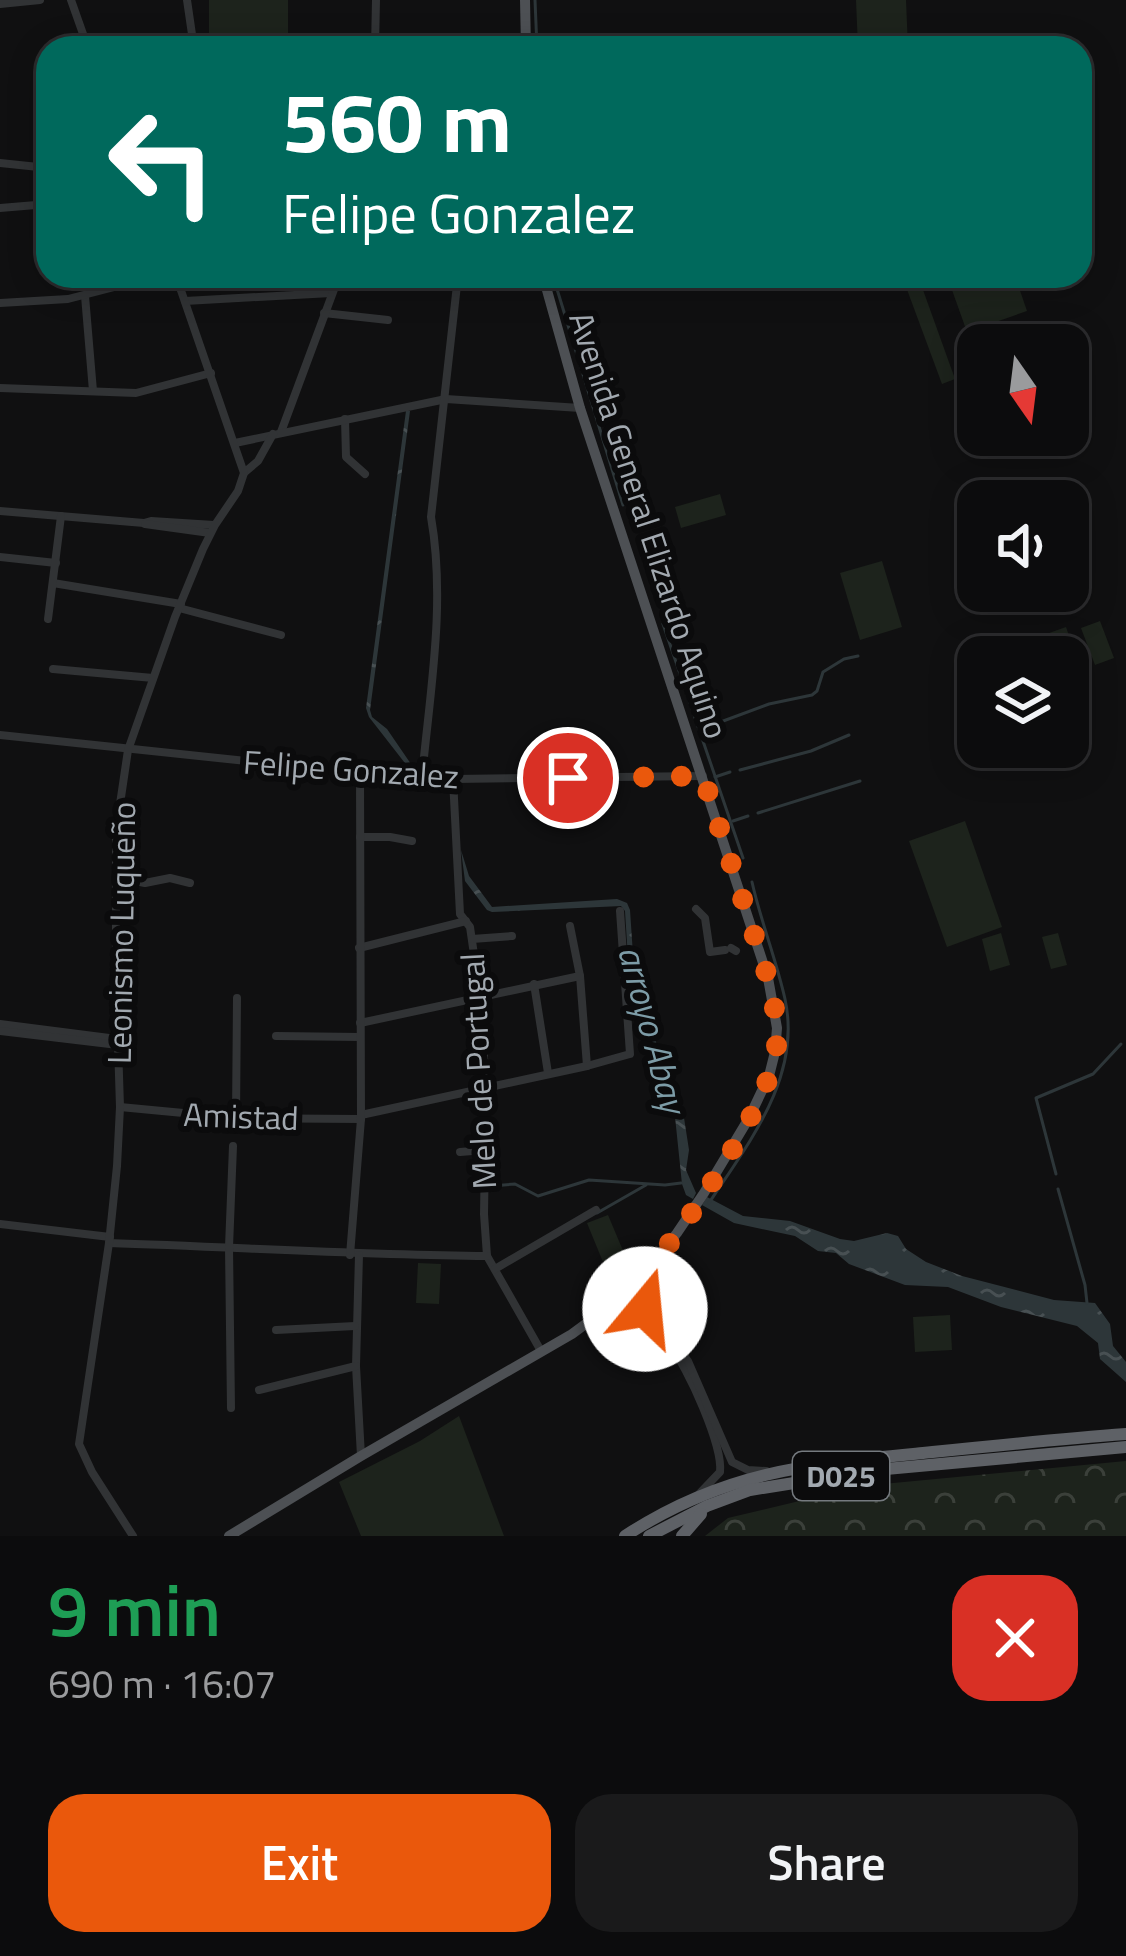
<!DOCTYPE html>
<meta charset="utf-8">
<style>
:root{--surface:#0c0c0d;--page:#1a1a1b;--text:#f1f3f6;--muted:#9a9b9d;--line:#2c2c2e;--accent:#ea580c}
body{margin:0;font-family:"Titillium Web",sans-serif;background:var(--page);color:var(--text);height:100vh;display:flex;flex-direction:column;font-size:45px;white-space:nowrap}
*{box-sizing:border-box;margin:0}
p{font-size:39px;color:var(--muted)}
.icon{flex:none;width:66px;height:66px;fill:none;stroke:currentColor;stroke-width:2;stroke-linecap:round;stroke-linejoin:round}
.map{position:relative;height:1536px;overflow:hidden}
.details{display:flex;flex-direction:column;background:var(--surface);flex:1}
.details>*{flex:none}
.hud{position:absolute;left:36px;top:36px;width:1056px;height:252px;border-radius:36px;box-shadow:0 6px 30px #0003,0 0 0 3px var(--line);background:#00695c;color:#fff;overflow:hidden}
.needle{width:78px;rotate:166deg}
.fabs{position:absolute;left:957px;top:324px;display:grid;gap:24px}
.fabs a{display:grid;place-items:center;width:132px;height:132px;border-radius:24px;background:var(--surface);box-shadow:0 6px 30px #0003,0 0 0 3px var(--line);font-size:60px}
.pin{position:absolute;display:grid;place-items:center;width:102px;height:102px;color:#fff;margin:-51px;border:6px solid #fff;border-radius:50%;box-shadow:0 3px 12px #0007}
.me{position:absolute;width:132px;margin:-66px;rotate:17deg;stroke-linejoin:round;filter:drop-shadow(0 0 9px #0008)}
.turn{display:flex;align-items:center;gap:42px;height:252px;padding:0 48px;font-size:54px}
.turn .icon{width:156px;height:156px;stroke-width:2.5}
.turn b{display:block;font-size:84px;line-height:102px}
.round{display:grid;place-items:center;flex:none;width:126px;height:126px;border-radius:36px;background:var(--page)}
.headline{display:flex;align-items:center;justify-content:space-between;height:204px;padding:0 48px}
h1{font-size:72px;font-weight:600;line-height:90px;color:#1e9e55}
.primary-button{display:flex;gap:24px;margin-top:auto;padding:24px 48px}
.primary-button a{flex:1;height:138px;border-radius:36px;background:var(--accent);color:#fff;font-size:48px;font-weight:600;line-height:138px;text-align:center}
.primary-button a+a{background:var(--page);color:var(--text)}
.map>svg:first-child{display:block}
.green{fill:#1d231c}
.forest{fill:url(#forest-crowns)}
.water{fill:url(#water-ripples)}
.lines{fill:none;stroke-linecap:round;stroke-linejoin:round}
.stream{stroke:#2d3639;stroke-width:3}
.minor{stroke:#313335;stroke-width:8}
.major{stroke:#4d5054;stroke-width:10}
.highway{stroke:#5e6166;stroke-width:12}
.route{stroke:#ea580c;stroke-width:21;stroke-dasharray:0 37.8}
.labels{text-anchor:middle;dominant-baseline:central;stroke-width:12;stroke-linejoin:round;paint-order:stroke}
.shield{fill:#0b0b0c;stroke:#757a7f;stroke-width:3}
.shield-label{font-size:30px;font-weight:bold;fill:#a2a9b0}
.street-label{font-size:33px;fill:#a2a9b0;stroke:#0b0b0c}
.water-label{font-size:36px;font-style:italic;fill:#7d9ca7;stroke:#0b0b0c}
</style>
<div class="map">
<svg width="1126" height="1536" viewBox="0 0 1126 1536">
<defs>
<pattern id="forest-crowns" width="20" height="18" patternUnits="userSpaceOnUse" patternTransform="scale(3)"><rect width="20" height="18" fill="#1d231c"/><path d="M2 6a3 3 0 1 1 6 0M12 15a3 3 0 1 1 6 0" fill="none" stroke="#3b403a"/></pattern>
<pattern id="water-ripples" width="26" height="14" patternUnits="userSpaceOnUse" patternTransform="scale(3)"><rect width="26" height="14" fill="#2d3639"/><path d="M2 4q2-2 4 0t4 0M15 11q2-2 4 0t4 0" fill="none" stroke="#485053"/></pattern>
</defs>
<rect width="100%" height="100%" fill="#101011"/>
<g class="green">
<rect x="209" y="0" width="79" height="33"/>
<path d="M856,0H906L908,48H858Z"/>
<path d="M902,276H918L955,379L942,384Z"/>
<path d="M947,276H1015L1027,311L967,332Z"/>
<path d="M720,494L726,515L681,528L675,507Z"/>
<path d="M882,561L902,627L860,640L840,573Z"/>
<path d="M1100,621L1114,658L1095,665L1081,628Z"/>
<path d="M1066,627L1080,668L1068,672V657H1000L998,651Z"/>
<path d="M965,821L1002,927L947,947L909,841Z"/>
<path d="M1001,933L1010,965L990,971L982,939Z"/>
<path d="M1058,933L1067,965L1051,969L1042,937Z"/>
<path d="M608,1215L624,1253L603,1262L587,1223Z"/>
<path d="M418,1263L441,1264L439,1304L416,1303Z"/>
<path d="M950,1315L952,1350L915,1352L913,1317Z"/>
<path d="M459,1416L504,1536H361L339,1482L420,1441Z"/>
</g>
<path class="forest" d="M1126,1461V1536H705L728,1518L862,1486Z"/>
<g class="water">
<path d="M406,411H410L370,710L372,717L387,729L413,767H408L369,717L366,708Z"/>
<path d="M461,850L469,876L492,907L617,899L627,903L630,910L635,985L660,1053L652,1056L631,1005L625,911L621,906L492,912L487,910L465,881Z"/>
<path d="M661,1060L682,1105L689,1150L686,1170L696,1193L693,1199L686,1195L682,1184L674,1107L655,1063Z"/>
<path d="M707,1197L743,1216L790,1221L840,1239L854,1241L887,1233L898,1236L906,1249L926,1262L962,1276L1054,1300L1095,1303L1110,1324L1113,1346L1126,1362V1382L1100,1359L1098,1343L1077,1326L1001,1307L948,1287L905,1285L849,1264L836,1253L818,1251L795,1236L734,1223L702,1205Z"/>
</g>
<g class="lines">
<g class="stream">
<path d="M535,0L537,48"/>
<path d="M553,276L623,505"/>
<path d="M663,624L743,858"/>
<path d="M699,730L769,704L812,695L817,691L823,672L844,659L858,656"/>
<path d="M740,770L811,751L849,735"/>
<path d="M715,777L730,772"/>
<path d="M758,813L860,781"/>
<path d="M733,821L748,816"/>
<path d="M1056,1174L1036,1098L1093,1074L1121,1044"/>
<path d="M491,1186L515,1184L538,1196L589,1180L665,1185L681,1183"/>
<path d="M1058,1189L1085,1285L1087,1303"/>
<path d="M709,1203C749,1142 802,1077 785,999C776,959 761,922 752,882"/>
<path d="M597,1213L646,1185"/>
</g>
<g class="minor">
<path d="M71,0L88,48"/>
<path d="M187,0L194,48"/>
<path d="M0,4L40,0"/>
<path d="M375,48L376,0"/>
<path d="M0,163L48,168"/>
<path d="M0,208L48,204"/>
<path d="M85,296L93,391"/>
<path d="M185,301L331,293"/>
<path d="M0,303L68,299L157,276"/>
<path d="M324,313L388,320"/>
<path d="M0,388L136,393L211,373"/>
<path d="M345,419L346,457L365,474"/>
<path d="M281,432L339,276"/>
<path d="M235,443L446,399L580,408"/>
<path d="M245,472L258,461L273,434"/>
<path d="M0,511L144,523L151,521L214,525"/>
<path d="M145,524L210,533"/>
<path d="M0,557L56,563"/>
<path d="M53,583L181,604"/>
<path d="M179,608L281,635"/>
<path d="M48,619L61,516"/>
<path d="M53,669L153,678"/>
<path d="M0,735L360,773L453,779L703,776"/>
<path d="M422,777C430,691 446,603 431,517L458,276"/>
<path d="M453,779L460,914L470,927L480,996L486,1088L484,1214L487,1256L541,1351"/>
<path d="M360,837H390L412,841"/>
<path d="M116,877L145,883L170,878L190,883"/>
<path d="M696,909L705,918L710,952L725,950"/>
<path d="M570,926L580,976L587,1066"/>
<path d="M472,939L512,936"/>
<path d="M359,948L466,921"/>
<path d="M731,948L736,951"/>
<path d="M534,984L548,1073"/>
<path d="M360,1023L580,976"/>
<path d="M0,1024L117,1039"/>
<path d="M0,1031L118,1045"/>
<path d="M276,1036L360,1037"/>
<path d="M120,1107L236,1118L361,1119"/>
<path d="M361,1115L587,1066L630,1054L620,911"/>
<path d="M236,1118L237,998"/>
<path d="M460,1152L485,1150"/>
<path d="M0,1224L110,1237"/>
<path d="M109,1243C236,1247 361,1255 487,1256"/>
<path d="M350,1255L361,1119L360,773"/>
<path d="M359,1255L356,1366L361,1456"/>
<path d="M495,1269L596,1210"/>
<path d="M624,1296C631,1313 656,1331 670,1346C688,1367 723,1446 720,1472L699,1494"/>
<path d="M621,1297L630,1296L638,1300L688,1361L732,1462L748,1470L766,1471"/>
<path d="M276,1330L355,1326"/>
<path d="M259,1390L356,1366"/>
<path d="M231,1408L229,1247L233,1146"/>
<path d="M133,1536L92,1472L79,1444L109,1243L117,1166L120,1107L116,980V831L128,750L175,617L203,549L215,525L238,491L244,473L176,276"/>
</g>
<g class="major">
<path d="M525,0L526,48"/>
<path d="M645,1309L642,1293L646,1272"/>
<path d="M599,1317L624,1313L641,1315"/>
<path d="M229,1536L361,1456L572,1334L595,1317L646,1272L677,1233L704,1193L749,1118L769,1076L775,1052L777,1028L768,978L580,408L543,276"/>
</g>
<g class="highway">
<path d="M625,1536C724,1471 809,1464 923,1453C991,1446 1058,1439 1126,1434"/>
<path d="M649,1536L707,1506L750,1490L875,1470L1126,1447"/>
<path d="M682,1536L701,1514"/>
</g>
</g>
<g class="lines">
<path class="route" d="M568,778L703,776L768,978C774,1002 779,1027 776,1051C768,1102 706,1193 675,1237C666,1248 652,1260 646,1273C640,1284 642,1297 645,1309"/>
</g>
<g class="labels">
<rect class="shield" x="793" y="1452" width="96" height="48" rx="9"/>
<g class="shield-label">
<text x="841" y="1476">D025</text>
</g>
<g class="street-label">
<text transform="translate(649 525) rotate(72)">Avenida General Elizardo Aquino</text>
<text transform="translate(351 769) rotate(4)">Felipe Gonzalez</text>
<text transform="translate(121 933) rotate(-89)">Leonismo Luqueño</text>
<text transform="translate(478 1071) rotate(-93)">Melo de Portugal</text>
<text transform="translate(241 1116) rotate(2)">Amistad</text>
</g>
<g class="water-label">
<text transform="translate(653 1029) rotate(75)">arroyo Abay</text>
</g>
</g>
</svg>
<div class="fabs">
<a><svg class="needle" viewBox="-14 -14 28 28"><path d="M0-13l5 13h-10z" fill="#e53935"/><path d="M0 13l5-13h-10z" fill="#9a9b9d"/></svg></a>
<a><svg class="icon" aria-label="sound" viewBox="0 0 24 24"><path d="M4 9h4l5-4v14l-5-4H4zM17 9q2 3 0 6"/></svg></a>
<a><svg class="icon" aria-label="layers" viewBox="0 0 24 24"><path d="M12 4l9 5-9 5-9-5zM3 14l9 5 9-5"/></svg></a>
</div>
<div class="pin" style="left:568px;top:778px;background:#d93025"><svg class="icon" aria-label="arrive" viewBox="0 0 24 24"><path d="M6 21V4h12l-3 4 3 4H6"/></svg></div>
<svg class="me" style="left:645px;top:1309px" viewBox="-20 -20 40 40"><circle r="19" fill="#fff"/><path d="M0-13L10 11 0 6-10 11z" fill="#ea580c"/></svg>
<div class="hud">
<div class="turn"><svg class="icon" aria-label="left" viewBox="0 0 24 24"><path d="M17 20v-9H6M10 6l-5 5 5 5"/></svg><div><b>560 m</b>Felipe Gonzalez</div></div>
</div>
</div>
<section class="details">
<div class="headline"><div><h1>9 min</h1><p>690 m · 16:07</p></div><a class="round" style="background:#d93025;color:#fff"><svg class="icon" aria-label="close" viewBox="0 0 24 24"><path d="M6 6l12 12M18 6L6 18"/></svg></a></div>
<div class="primary-button"><a>Exit</a><a>Share</a></div>
</section>
